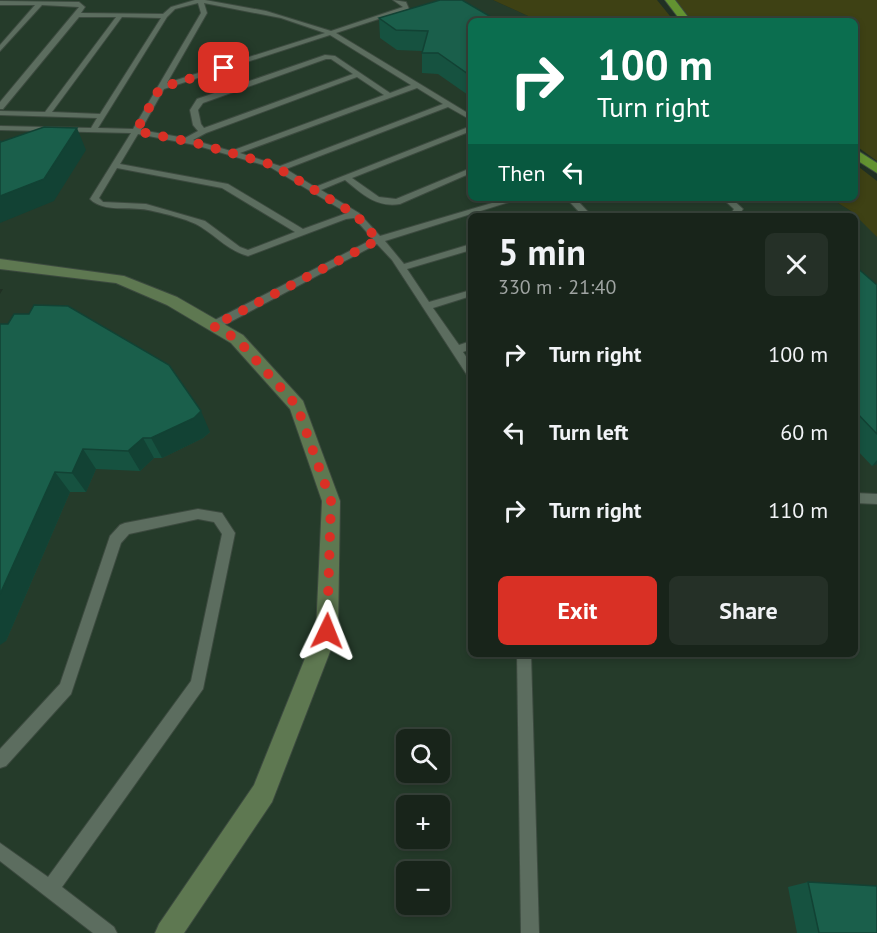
<!DOCTYPE html>
<meta charset="utf-8">
<style>
:root{--surface:#18241a;--page:#253027;--text:#f1f3f6;--muted:#9fa4a2;--line:#364139;--accent:#d93025}
body{margin:0;font-family:"PT Sans",sans-serif;background:var(--page);color:var(--text);height:100vh;display:flex;flex-direction:column;font-size:22px;white-space:nowrap}
*{box-sizing:border-box;margin:0}
p{font-size:20px;color:var(--muted)}
.icon{flex:none;width:33px;height:33px;fill:none;stroke:currentColor;stroke-width:2;stroke-linecap:round;stroke-linejoin:round}
.map{position:relative;flex:1;overflow:hidden}
.side{position:absolute;left:468px;top:213px;width:390px;height:444px;display:flex;flex-direction:column;background:var(--surface);border-radius:9px;box-shadow:0 3px 9px #0003,0 0 0 2px var(--line)}
.side>*{flex:none}
.hud{position:absolute;left:468px;top:18px;width:390px;height:183px;border-radius:9px;box-shadow:0 3px 9px #0003,0 0 0 2px var(--line);background:#0b6e4f;color:#fff;overflow:hidden}
.fabs{position:absolute;left:396px;top:729px;display:grid;gap:12px}
.fabs a{display:grid;place-items:center;width:54px;height:54px;border-radius:9px;background:var(--surface);box-shadow:0 3px 9px #0003,0 0 0 2px var(--line);font-size:30px}
.pin{position:absolute;display:grid;place-items:center;width:51px;height:51px;color:#fff;margin:-26px;border-radius:12px;box-shadow:0 3px 9px #0006}
.me{position:absolute;width:66px;margin:-33px;rotate:2deg;stroke-linejoin:round;filter:drop-shadow(0 0 4px #0008)}
.turn{display:flex;align-items:center;gap:21px;height:126px;padding:0 30px;font-size:27px}
.turn .icon{width:78px;height:78px;stroke-width:2.5}
.turn b{display:block;font-size:42px;line-height:51px}
.then{display:flex;align-items:center;height:57px;padding:0 30px;background:#0003;gap:12px;font-size:22px}
.round{display:grid;place-items:center;flex:none;width:63px;height:63px;border-radius:9px;background:var(--page)}
.head{display:flex;align-items:center;justify-content:space-between;height:102px;padding:0 30px}
h1{font-size:36px;font-weight:700;line-height:45px}
.button{display:flex;gap:12px;margin-top:auto;padding:12px 30px}
.button a{flex:1;height:69px;border-radius:9px;background:var(--accent);color:#fff;font-size:24px;font-weight:700;line-height:69px;text-align:center}
.button a+a{background:var(--page);color:var(--text)}
ul{padding:0;list-style:none}
li{display:flex;align-items:center;gap:18px;height:78px;padding:0 30px}
li div{flex:1}
li b{display:block;font-size:22px}
li em{font-style:normal}
.map>svg:first-child{display:block}
.built{fill:#253b2a;fill-rule:evenodd}
.green{fill:#3e4114}
.lines{fill:none;stroke-linecap:round;stroke-linejoin:round}
.lane-casing{stroke:#3c4a3f;stroke-width:2}
.secondary-casing{stroke:#3c4a3f;stroke-width:2}
.highway-casing{stroke:#3c4a3f;stroke-width:2}
.lane{fill:#5c6d5f;fill-rule:evenodd}
.secondary{fill:#5e7851;fill-rule:evenodd}
.highway{fill:#639331;fill-rule:evenodd}
.wall{fill:#165240}
.shaded-wall{fill:#124234}
.building{fill:#1a5f4b;stroke:#124234;stroke-width:1.5}
.route{stroke:#d93025;stroke-width:10;stroke-dasharray:0 18}
</style>
<div class="map">
<svg width="877" height="933" viewBox="0 0 877 933">
<rect width="100%" height="100%" fill="#203023"/>
<path class="built" d="M0,0H493L539,21H471V198H830L851,211L871,229L877,237V933H0V294L3,289H0ZM471,216H855V654H471ZM406,740H440V772H406ZM406,806H440V838H406ZM406,872H440V904H406Z"/>
<g class="green">
<path d="M493,0H657L674,21H539Z"/>
<path d="M675,0H877V161L855,145V21H692Z"/>
<path d="M855,164L877,181V237L851,211L830,198H855Z"/>
</g>
<g class="lines">
<g class="lane-casing">
<g id="lane">
<path d="M195,0H205L266,11L331,31L403,7L393,0L406,2L409,9L336,33L471,115V120L448,107L286,169L315,187L471,126V131L352,178L379,197L396,199L471,168V173L400,204C377,208 362,194 345,180L321,190L359,213L380,236L509,198H522L385,241L404,264L471,244V250L407,269L429,302L471,290V296L433,308L459,345L471,341V349L463,352L471,364V376L467,375L392,260L377,244L217,329H209L208,326L209,323L373,239L354,218L346,219L248,256C229,251 217,237 201,227C189,219 162,213 148,210C129,206 104,213 90,199L131,133L0,130V126L91,128L97,118L0,115V111L45,112L116,17H79L3,109H0V102L79,7L42,5L0,51V45L35,5H0V1L79,2L85,7L81,13L163,14L171,7ZM198,3L201,13L133,129L98,128L167,17L175,9ZM204,3L281,18L325,33L167,83L207,13ZM122,17L161,18L100,114L52,112ZM330,35L411,85L390,93L335,56L325,55L197,99L190,110L193,125L198,131L185,138L141,130L164,89ZM326,59H331L353,74L204,128L201,124L198,110L203,103ZM357,77L384,95L231,151L193,140L206,133ZM417,88L443,104L280,166L240,153ZM138,134L195,145L270,167L347,213L303,229L228,184L120,164ZM117,168L222,188L295,232L248,250L240,247L205,221L146,204L103,202L99,198Z"/>
<path d="M566,198H575L592,216H583Z"/>
<path d="M722,198H731L743,209L738,216H729L734,209Z"/>
<path d="M855,493L877,494V504L855,503Z"/>
<path d="M198,509L222,513L235,533L203,689L62,887L114,927L117,933H93L0,861V843L48,877L191,681L222,534L214,522L198,519L129,534L121,543L71,694L6,766L0,768V749L60,684L110,536L120,525L125,523Z"/>
<path d="M517,654H531L539,933H521Z"/>
</g>
</g>
<g class="secondary-casing">
<path id="secondary" d="M0,259L124,276L177,297L243,335L303,401L340,501L338,631L272,802L184,933H155L159,924L254,785L316,631L322,501L290,409L231,343L167,305L116,283L0,269Z"/>
</g>
<g class="highway-casing">
<g id="highway">
<path d="M665,0H675L691,21H681Z"/>
<path d="M855,149L877,163V173L855,159Z"/>
</g>
</g>
<use href="#lane" class="lane"/>
<use href="#secondary" class="secondary"/>
<use href="#highway" class="highway"/>
</g>
<g class="wall">
<path d="M379,18L471,21V97L438,74L422,73V51L397,50L380,38Z"/>
<path d="M855,266L877,285V464L872,466L855,448Z"/>
<path d="M0,324L210,432L203,438L162,458H154L140,471L96,469L86,492H70L6,641Z"/>
<path d="M808,882L877,933H797L788,887Z"/>
</g>
<g class="shaded-wall">
<path d="M77,128L86,150L54,201L0,223V196Z"/>
<path d="M201,411L210,432L203,438L162,458L151,438Z"/>
<path d="M143,438L154,458L140,471L128,451Z"/>
<path d="M83,449L96,469L86,492L72,473Z"/>
<path d="M877,460V464L872,466Z"/>
<path d="M55,472L70,492L6,641L0,645V594Z"/>
</g>
<g class="building">
<path d="M440,0H462L498,21H471V76L438,53H422L428,31L396,30L379,18Z"/>
<path d="M44,127L77,128L44,179L0,196V141L1,142Z"/>
<path d="M795,213L798,216H785Z"/>
<path d="M855,266L877,285V434L855,411Z"/>
<path d="M34,305L68,306L169,365L201,411L194,418L151,438H143L128,451L83,449L72,473L55,472L0,594V324H8L14,314H29Z"/>
<path d="M808,882L877,886V933H819Z"/>
</g>
<g class="lines">
<path class="route" d="M224,68L160,88L136,131L196,143L273,165L356,215L378,240L213,326L237,339L297,406L331,501L327,631"/>
</g>
</svg>
<div class="fabs">
<a><svg class="icon" aria-label="search" viewBox="0 0 24 24"><circle cx="10" cy="10" r="6"/><path d="M15 15l6 6"/></svg></a>
<a>+</a>
<a>−</a>
</div>
<div class="pin" style="left:224px;top:68px;background:#d93025"><svg class="icon" aria-label="arrive" viewBox="0 0 24 24"><path d="M6 21V4h12l-3 4 3 4H6"/></svg></div>
<svg class="me" style="left:327px;top:631px" viewBox="-20 -20 40 40"><path d="M0-17L14 15 0 8-14 15z" fill="#d93025" stroke="#fff" stroke-width="4"/></svg>
<div class="hud">
<div class="turn"><svg class="icon" aria-label="right" viewBox="0 0 24 24"><path d="M7 20v-9h11M14 6l5 5-5 5"/></svg><div><b>100 m</b>Turn right</div></div>
<div class="then">Then<svg class="icon" aria-label="left" viewBox="0 0 24 24"><path d="M17 20v-9H6M10 6l-5 5 5 5"/></svg></div>
</div>
<section class="side">
<div class="head"><div><h1>5 min</h1><p>330 m · 21:40</p></div><a class="round"><svg class="icon" aria-label="close" viewBox="0 0 24 24"><path d="M6 6l12 12M18 6L6 18"/></svg></a></div>
<ul>
<li><svg class="icon" aria-label="right" viewBox="0 0 24 24"><path d="M7 20v-9h11M14 6l5 5-5 5"/></svg><div><b>Turn right</b></div><em>100 m</em></li>
<li><svg class="icon" aria-label="left" viewBox="0 0 24 24"><path d="M17 20v-9H6M10 6l-5 5 5 5"/></svg><div><b>Turn left</b></div><em>60 m</em></li>
<li><svg class="icon" aria-label="right" viewBox="0 0 24 24"><path d="M7 20v-9h11M14 6l5 5-5 5"/></svg><div><b>Turn right</b></div><em>110 m</em></li>
</ul>
<div class="button"><a>Exit</a><a>Share</a></div>
</section>
</div>
